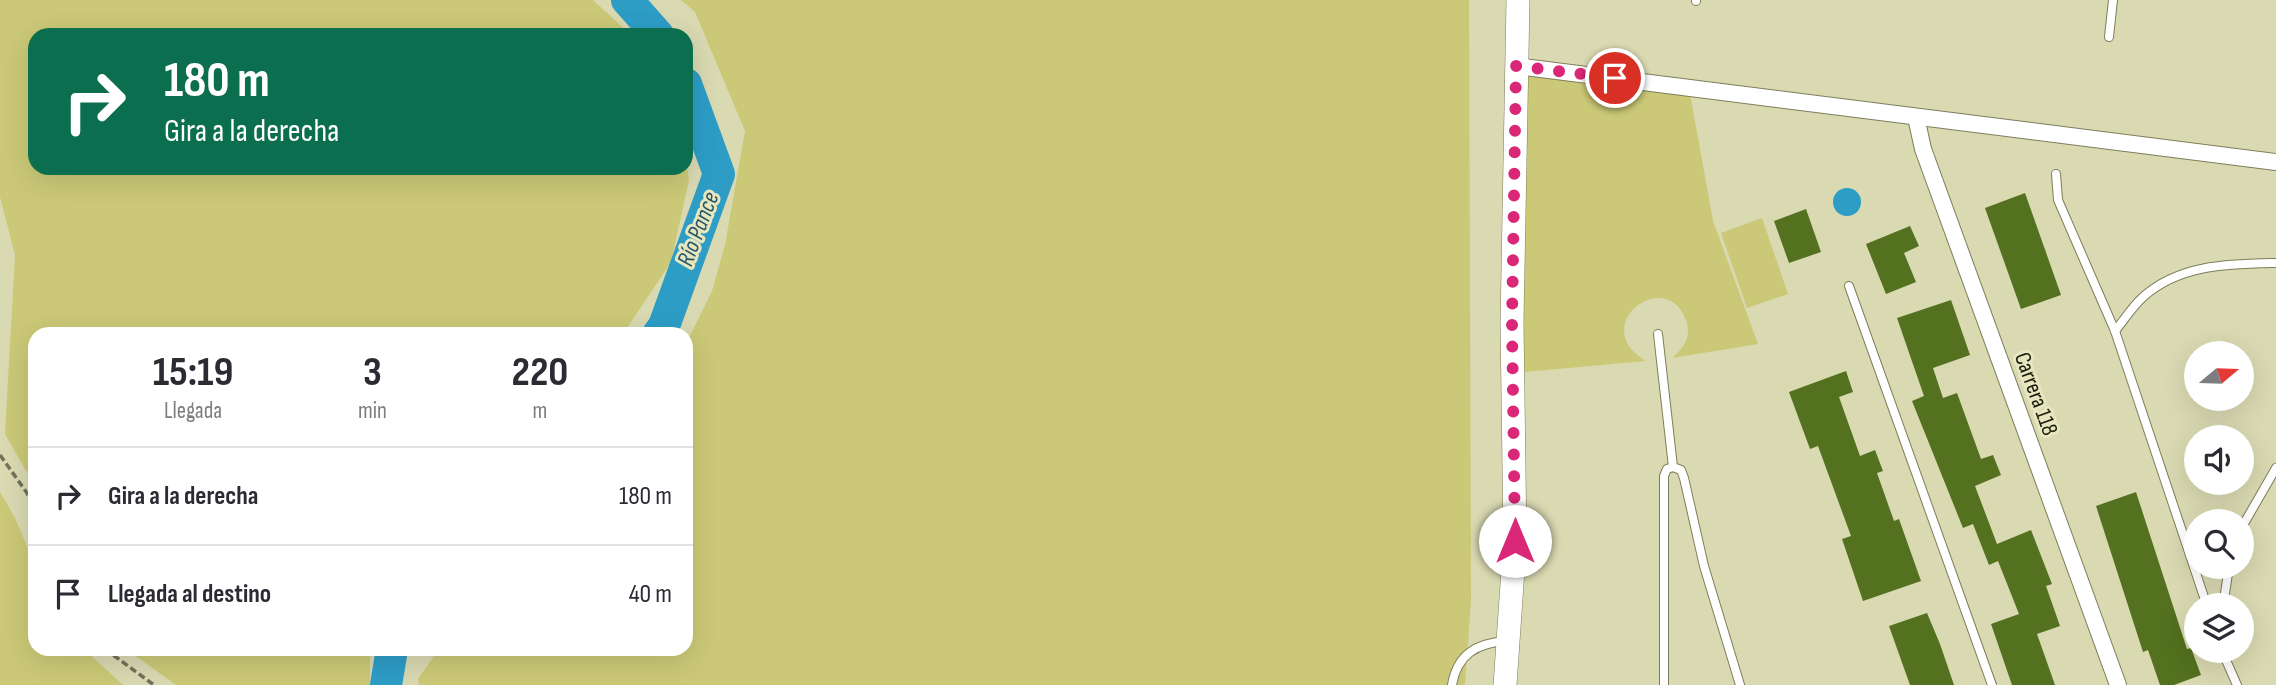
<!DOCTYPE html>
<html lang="es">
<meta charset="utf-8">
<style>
:root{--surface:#fff;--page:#f7f7f7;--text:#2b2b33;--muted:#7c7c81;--line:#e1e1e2}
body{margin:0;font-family:"Sofia Sans Condensed",sans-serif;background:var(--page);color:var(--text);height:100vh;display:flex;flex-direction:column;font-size:26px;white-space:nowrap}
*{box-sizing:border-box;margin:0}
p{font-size:23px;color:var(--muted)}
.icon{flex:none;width:38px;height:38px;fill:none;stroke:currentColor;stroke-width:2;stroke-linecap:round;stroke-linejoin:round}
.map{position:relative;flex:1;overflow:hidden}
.sheet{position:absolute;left:28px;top:327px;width:665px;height:329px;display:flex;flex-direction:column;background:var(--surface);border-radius:21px;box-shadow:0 7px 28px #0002}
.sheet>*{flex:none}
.banner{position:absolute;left:28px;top:28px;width:665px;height:147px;border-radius:21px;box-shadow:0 7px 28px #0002;background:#0b6e4f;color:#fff;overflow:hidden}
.needle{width:46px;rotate:71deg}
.controls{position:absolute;left:2184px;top:341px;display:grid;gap:14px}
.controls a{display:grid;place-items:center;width:70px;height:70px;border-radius:50%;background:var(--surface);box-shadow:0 7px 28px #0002;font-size:35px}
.pin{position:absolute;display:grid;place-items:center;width:60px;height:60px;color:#fff;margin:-30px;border:4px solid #fff;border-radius:50%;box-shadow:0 2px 7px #0007}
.me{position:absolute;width:77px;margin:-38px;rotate:0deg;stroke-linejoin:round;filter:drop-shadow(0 0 5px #0008)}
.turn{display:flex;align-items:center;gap:24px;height:147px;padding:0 21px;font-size:32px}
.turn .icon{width:91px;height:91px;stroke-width:2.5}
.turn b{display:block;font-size:49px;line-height:60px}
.eta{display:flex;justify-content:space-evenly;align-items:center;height:119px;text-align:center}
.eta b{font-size:42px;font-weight:700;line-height:49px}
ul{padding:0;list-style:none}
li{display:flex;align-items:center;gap:21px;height:98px;padding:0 21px;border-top:2px solid var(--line)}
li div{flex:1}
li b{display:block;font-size:26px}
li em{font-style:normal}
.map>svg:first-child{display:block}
.green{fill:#cbc977}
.water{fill:#2d9dc6}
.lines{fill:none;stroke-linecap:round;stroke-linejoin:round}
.river{stroke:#2d9dc6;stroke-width:32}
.building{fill:#53711f}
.lane-casing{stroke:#7e7d5a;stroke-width:10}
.street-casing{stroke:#7e7d5a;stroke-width:18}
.secondary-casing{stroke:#7e7d5a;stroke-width:24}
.path{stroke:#727259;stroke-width:3.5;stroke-dasharray:7 3.5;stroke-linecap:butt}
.lane{stroke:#fff;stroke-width:8}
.street{stroke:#fff;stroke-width:16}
.secondary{stroke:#fff;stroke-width:23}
.route{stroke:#db2777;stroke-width:12;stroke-dasharray:0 21.6}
.labels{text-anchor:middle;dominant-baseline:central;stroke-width:6;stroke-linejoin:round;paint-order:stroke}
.street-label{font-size:23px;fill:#1d1d0f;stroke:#e6e6bf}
.water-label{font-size:24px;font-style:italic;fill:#2a5669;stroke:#e6e6bf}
</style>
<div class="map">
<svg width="2276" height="685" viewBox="0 0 2276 685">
<rect width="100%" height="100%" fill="#d9d9b2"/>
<g class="green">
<path d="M0,0H593L631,35H35V168H686V159L689,180L671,262L623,334H35V479L26,471L5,434L15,255L0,197Z"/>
<path d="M681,0H1469L1471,600L1465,685H419L418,679L439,649H686V344L712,291L725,245L745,131L695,12Z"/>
<path d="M1516,66L1689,88L1713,221L1758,344L1672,358C1684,348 1692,336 1686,320C1666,265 1586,326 1646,361L1514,373Z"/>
<path d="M1762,218L1788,294L1747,308L1721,233Z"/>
<path d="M0,492L15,518L35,565V649H84L123,685H0Z"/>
<path d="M126,649H370V685H176Z"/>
</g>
<circle class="water" cx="1847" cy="202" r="14"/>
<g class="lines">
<g class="river">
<path d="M627,0L658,35"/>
<path d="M658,334L664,326L719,174L686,84"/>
<path d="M386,685L392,649"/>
</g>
</g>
<g class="building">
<path d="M2025,193L2061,295L2021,309L1985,208Z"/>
<path d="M1806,209L1821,252L1789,263L1774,221Z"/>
<path d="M1910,226L1919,246L1904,253L1916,282L1886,294L1866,244Z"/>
<path d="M1951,300L1970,355L1933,368L1943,398L1957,393L1981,459L1993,455L2001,475L1975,486L1997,544L2031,530L2052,584L2046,586L2060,626L2037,634L2055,685H2012L1991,624L2019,614L1998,561L1989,565L1973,524L1963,528L1912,401L1924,396L1897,318Z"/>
<path d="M1846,371L1853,392L1839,397L1860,456L1875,450L1883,471L1877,473L1894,521L1899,519L1921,581L1863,601L1842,539L1851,536L1818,446L1810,449L1789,392Z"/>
<path d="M2136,492L2187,649L2191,648L2201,675L2174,685H2160L2148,650L2143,652L2096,506Z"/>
<path d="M1927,613L1940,644L1954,685H1910L1889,626Z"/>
</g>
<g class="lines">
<g class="lane-casing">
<g id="lane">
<path d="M1696,1V0"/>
<path d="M2109,37L2113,0"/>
<path d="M2056,174L2058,200L2115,331L2207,606"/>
<path d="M1849,286L1992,685"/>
<path d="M2115,331C2124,320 2132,307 2143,297C2180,264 2229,264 2276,263"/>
<path d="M1658,334L1673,467"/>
<path d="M1673,467L1681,470L1684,478L1704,566L1740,685"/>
<path d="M2242,527L2276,468"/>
<path d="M2223,606L2229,567"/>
<path d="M2222,651L2237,685"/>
<path d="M1452,685C1457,655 1476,643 1506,641"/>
<path d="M1664,685V476L1667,469L1673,467"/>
</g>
</g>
<g class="street-casing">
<g id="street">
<path d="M1516,66L2276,162"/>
<path d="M1916,117L1923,149L2118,685"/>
</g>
</g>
<g class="secondary-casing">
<path id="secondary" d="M1505,685L1515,541L1512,323L1518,0"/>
</g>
<g class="path">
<path d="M0,455L27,493L35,512"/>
<path d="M105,649L154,685"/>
</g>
<use href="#lane" class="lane"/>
<use href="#street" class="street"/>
<use href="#secondary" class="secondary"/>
</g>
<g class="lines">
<path class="route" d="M1515,541L1512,323L1516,66L1615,78"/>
</g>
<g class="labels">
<g class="street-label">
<text transform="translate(2036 394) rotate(70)">Carrera 118</text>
</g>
<g class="water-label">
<text transform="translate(698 229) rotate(-69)">Río Pance</text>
</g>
</g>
</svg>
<div class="controls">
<a><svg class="needle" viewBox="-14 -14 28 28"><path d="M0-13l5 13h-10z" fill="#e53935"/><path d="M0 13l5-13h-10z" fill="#7c7c81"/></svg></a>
<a><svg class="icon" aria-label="sound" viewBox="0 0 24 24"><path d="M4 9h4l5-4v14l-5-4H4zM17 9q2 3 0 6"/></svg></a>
<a><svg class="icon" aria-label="search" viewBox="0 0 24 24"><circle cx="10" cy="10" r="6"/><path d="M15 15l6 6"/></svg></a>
<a><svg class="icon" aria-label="layers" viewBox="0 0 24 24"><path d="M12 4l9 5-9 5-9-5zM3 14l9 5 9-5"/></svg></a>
</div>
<div class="pin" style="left:1615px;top:78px;background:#d93025"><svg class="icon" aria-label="arrive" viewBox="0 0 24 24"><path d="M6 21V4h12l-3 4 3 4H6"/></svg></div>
<svg class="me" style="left:1515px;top:541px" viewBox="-20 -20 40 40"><circle r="19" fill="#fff"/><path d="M0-13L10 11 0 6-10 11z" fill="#db2777"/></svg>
<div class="banner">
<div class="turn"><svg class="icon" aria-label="right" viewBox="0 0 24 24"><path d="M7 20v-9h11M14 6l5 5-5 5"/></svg><div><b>180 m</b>Gira a la derecha</div></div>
</div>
<section class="sheet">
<div class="eta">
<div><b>15:19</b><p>Llegada</p></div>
<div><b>3</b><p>min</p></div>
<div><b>220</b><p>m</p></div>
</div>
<ul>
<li><svg class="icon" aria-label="right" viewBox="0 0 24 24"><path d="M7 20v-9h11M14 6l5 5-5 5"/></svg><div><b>Gira a la derecha</b></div><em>180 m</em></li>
<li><svg class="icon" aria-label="arrive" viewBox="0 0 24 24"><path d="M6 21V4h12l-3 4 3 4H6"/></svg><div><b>Llegada al destino</b></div><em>40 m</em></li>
</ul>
</section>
</div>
